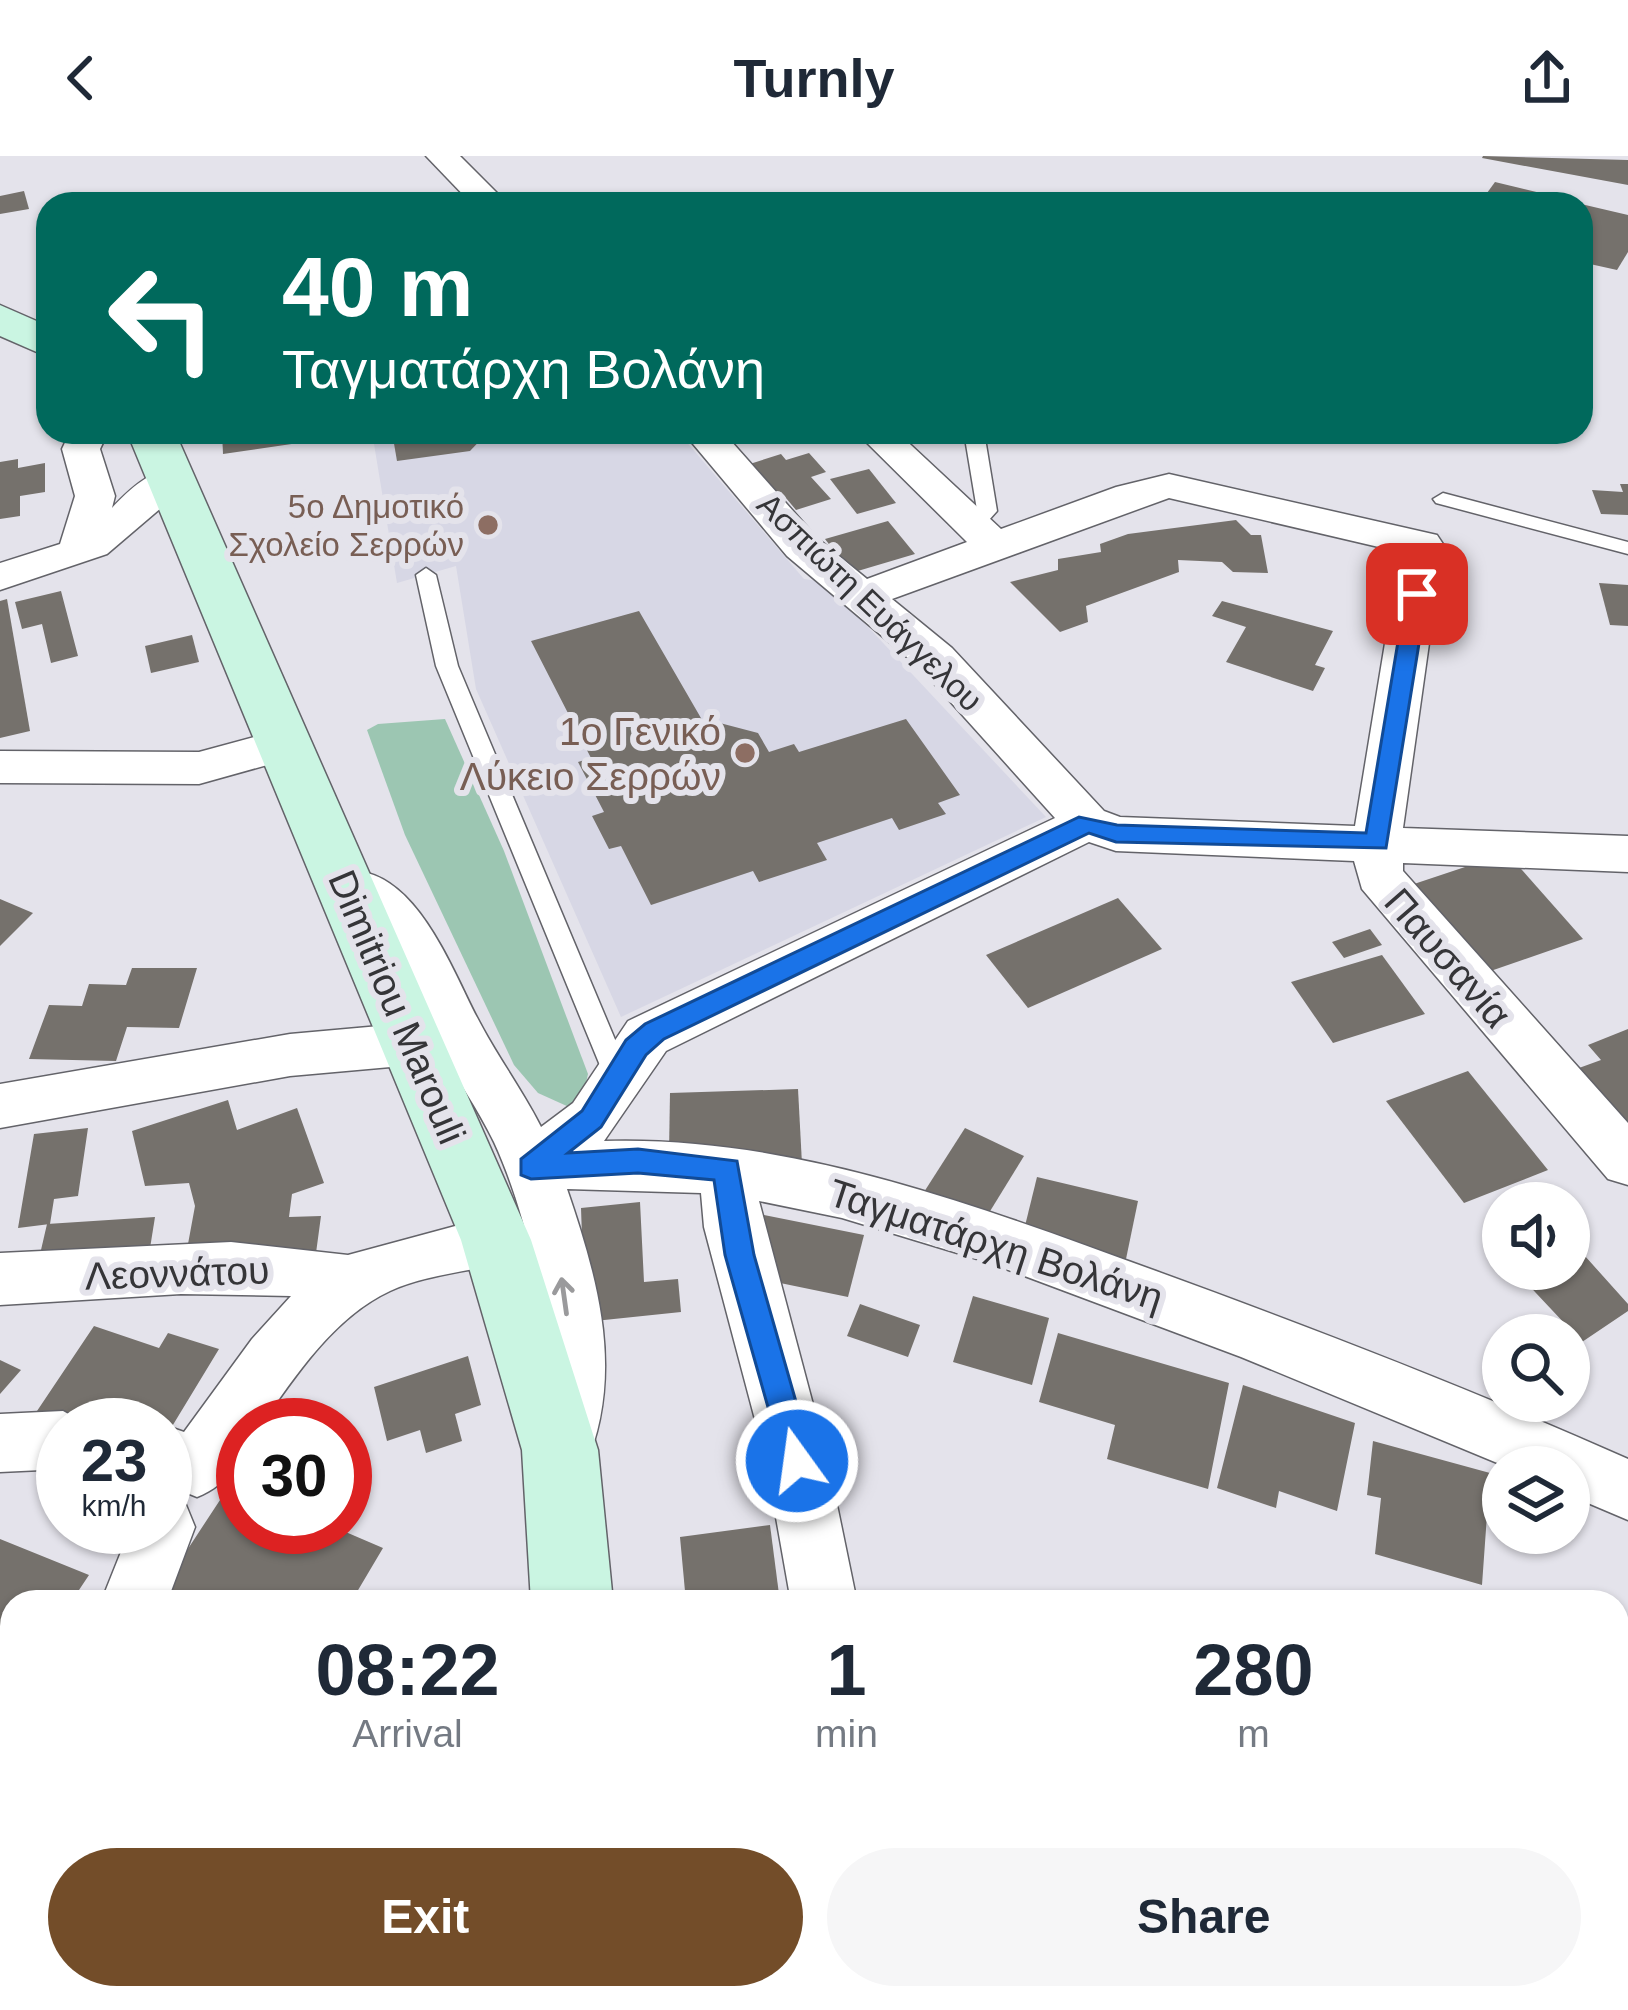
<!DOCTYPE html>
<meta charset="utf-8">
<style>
:root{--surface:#fff;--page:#f6f6f7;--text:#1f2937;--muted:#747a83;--accent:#734d29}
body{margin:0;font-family:Arial,sans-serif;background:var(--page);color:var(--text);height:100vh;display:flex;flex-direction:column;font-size:45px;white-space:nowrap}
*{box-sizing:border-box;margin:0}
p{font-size:39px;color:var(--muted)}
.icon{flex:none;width:66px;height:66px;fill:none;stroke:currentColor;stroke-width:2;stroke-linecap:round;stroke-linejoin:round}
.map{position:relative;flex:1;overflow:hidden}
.side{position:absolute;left:0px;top:1434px;width:1629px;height:420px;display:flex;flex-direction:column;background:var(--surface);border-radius:36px 36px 0 0;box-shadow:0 3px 9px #0004}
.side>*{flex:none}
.banner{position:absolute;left:36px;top:36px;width:1557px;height:252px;border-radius:36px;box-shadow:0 3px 9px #0004;background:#00695c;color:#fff;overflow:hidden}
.controls{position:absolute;left:1482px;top:1026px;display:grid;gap:24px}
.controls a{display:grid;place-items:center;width:108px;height:108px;border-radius:50%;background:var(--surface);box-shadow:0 3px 9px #0004;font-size:60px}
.speed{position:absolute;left:36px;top:1242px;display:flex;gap:24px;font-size:60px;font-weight:700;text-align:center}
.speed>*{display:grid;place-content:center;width:156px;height:156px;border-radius:50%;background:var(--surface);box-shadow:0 3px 9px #0004;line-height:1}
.speed small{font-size:30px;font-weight:400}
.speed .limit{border:18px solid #d22;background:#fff;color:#111}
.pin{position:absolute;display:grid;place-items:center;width:102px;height:102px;color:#fff;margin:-51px;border-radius:24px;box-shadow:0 6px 18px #0006}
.me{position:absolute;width:132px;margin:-66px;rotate:346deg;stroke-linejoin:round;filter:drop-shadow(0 0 9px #0008)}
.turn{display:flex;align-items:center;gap:42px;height:252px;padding:0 48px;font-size:54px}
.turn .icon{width:156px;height:156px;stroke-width:2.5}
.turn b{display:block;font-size:84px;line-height:102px}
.eta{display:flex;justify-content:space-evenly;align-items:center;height:204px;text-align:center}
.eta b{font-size:72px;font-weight:700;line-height:84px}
.button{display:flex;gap:24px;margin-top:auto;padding:24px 48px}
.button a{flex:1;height:138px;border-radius:72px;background:var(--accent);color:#fff;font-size:48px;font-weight:700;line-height:138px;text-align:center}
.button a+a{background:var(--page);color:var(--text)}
header{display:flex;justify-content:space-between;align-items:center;height:156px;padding:0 48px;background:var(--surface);font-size:54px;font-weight:700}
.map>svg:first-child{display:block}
.built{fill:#d7d7e5}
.green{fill:#9cc6b2}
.building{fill:#75716c}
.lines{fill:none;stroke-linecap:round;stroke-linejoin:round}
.service-casing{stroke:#636369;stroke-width:3}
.minor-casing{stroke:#636369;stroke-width:3}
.secondary-casing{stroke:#636369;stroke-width:3}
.service{fill:#fff;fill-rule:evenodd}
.minor{fill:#fff;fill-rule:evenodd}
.secondary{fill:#caf5e2;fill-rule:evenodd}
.rail{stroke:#77777c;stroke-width:12;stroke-dasharray:22 12;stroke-linecap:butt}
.oneway{stroke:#9a9a9c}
.route{fill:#1a73e8;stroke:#114b97;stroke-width:3}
.education-dot{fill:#8d6e63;stroke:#e4e3eb;stroke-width:4.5}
.labels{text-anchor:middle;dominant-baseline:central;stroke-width:12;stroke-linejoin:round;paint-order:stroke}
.far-education-label{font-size:33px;fill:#785e54;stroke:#e4e3eb;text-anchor:end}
.far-street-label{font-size:33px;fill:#353538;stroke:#e4e3eb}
.education-label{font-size:39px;fill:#785e54;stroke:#e4e3eb;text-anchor:end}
.street-label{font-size:39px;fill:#353538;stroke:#e4e3eb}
</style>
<header><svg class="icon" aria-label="back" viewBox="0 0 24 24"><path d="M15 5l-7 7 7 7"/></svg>Turnly<svg class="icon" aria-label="share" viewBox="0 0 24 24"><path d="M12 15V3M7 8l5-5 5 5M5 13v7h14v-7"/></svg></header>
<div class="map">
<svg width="1628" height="1854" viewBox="0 0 1628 1854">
<rect width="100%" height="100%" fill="#e4e3eb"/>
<path class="built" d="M372,276H678L804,423L826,426L1046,661L621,861L476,533L456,410L397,427Z"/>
<path class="green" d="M445,563L504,695L588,918L584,936L569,951L538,937L514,909L405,679L367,574L378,568Z"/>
<g class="building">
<path d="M1483,0L1628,4V29L1482,2Z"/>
<path d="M1495,26L1578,46L1577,48H1479Z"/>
<path d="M24,35L29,53L0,58V40Z"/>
<path d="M1581,48L1628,59V96L1617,114L1581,106Z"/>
<path d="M222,276H317L319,284L223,298Z"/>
<path d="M392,276H488L470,295L397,305Z"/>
<path d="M809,297L826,316L811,321L831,343L796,354L781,336L760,343L734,313L781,298L786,304Z"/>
<path d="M18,303V312L45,307V336L20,340V360L0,363V306Z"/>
<path d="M869,313L896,347L857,358L830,323Z"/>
<path d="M1620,328H1628V359L1601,358L1592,334L1623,336Z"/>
<path d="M1236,364L1251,379H1261L1268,417L1233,416L1222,406L1178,404L1179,416L1086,450L1088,466L1060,476L1010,426L1058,414V403L1101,396L1100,388L1128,378Z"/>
<path d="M888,365L915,398L851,417L825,383Z"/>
<path d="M1599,427L1628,429V470L1610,469Z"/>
<path d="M61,435L78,500L51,507L42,468L22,473L15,446Z"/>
<path d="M7,443L30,575L0,582V445Z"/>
<path d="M1222,445L1333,475L1315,509L1325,512L1313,535L1226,506L1246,471L1212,460Z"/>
<path d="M639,455L705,569L716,566L758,577L769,596L794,588L799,596L906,563L960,639L938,647L946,658L899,674L892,662L817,687L827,704L759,726L753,715L651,749L621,690L609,693L592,660L604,656L578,606L591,602L531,485Z"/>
<path d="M192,479L199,506L151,517L145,490Z"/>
<path d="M1507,697L1583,783L1479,819L1405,731Z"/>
<path d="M1118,742L1162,793L1028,852L986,799Z"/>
<path d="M0,743L33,757L0,790Z"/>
<path d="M1370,773L1382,789L1344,802L1332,786Z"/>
<path d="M1382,799L1425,858L1333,887L1291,826Z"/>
<path d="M132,812H197L179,872L127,871L116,905L29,903L49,849L82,850L89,828L126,829Z"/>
<path d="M1628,873V968L1579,912L1601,904L1588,889Z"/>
<path d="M1468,915L1548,1014L1464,1047L1386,945Z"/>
<path d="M798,933L802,1008L669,996L670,937Z"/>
<path d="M228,944L237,974L297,952L324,1027L292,1038L289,1061L321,1060L316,1097L188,1088L195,1050L189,1027L145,1030L132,975Z"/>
<path d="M88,972L78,1040L54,1043L50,1068L18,1072L34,978Z"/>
<path d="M965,972L1024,1000L984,1065L924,1036Z"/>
<path d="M1037,1021L1138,1045L1126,1103L1023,1078Z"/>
<path d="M640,1046L644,1126L678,1123L681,1156L585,1166L581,1052Z"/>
<path d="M764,1059L864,1079L848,1141L746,1120Z"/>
<path d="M155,1061L147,1111L35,1120L47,1068Z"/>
<path d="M1576,1090L1628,1148V1155L1582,1186L1522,1122L1537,1113H1569V1094Z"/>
<path d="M973,1140L1049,1162L1032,1229L953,1206Z"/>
<path d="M860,1148L920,1169L908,1201L847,1180Z"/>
<path d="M94,1170L159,1192L168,1177L219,1193L165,1282V1269H142L106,1256L97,1269H78L37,1255Z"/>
<path d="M1058,1177L1229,1227L1208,1333L1107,1303L1115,1269L1039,1246Z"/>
<path d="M468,1200L481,1249L455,1258L462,1285L426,1297L420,1274L387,1285L374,1231Z"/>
<path d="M0,1204L21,1214L0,1238Z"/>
<path d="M1243,1229L1355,1267L1337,1355L1279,1335L1276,1352L1217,1332Z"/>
<path d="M1373,1285L1490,1317L1482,1429L1375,1398L1381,1342L1367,1339Z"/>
<path d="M243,1309V1371H334L383,1392L351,1446H153Z"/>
<path d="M770,1369L780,1446H686L680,1381Z"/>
<path d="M0,1383L89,1419L71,1446H12V1538L0,1556Z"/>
<path d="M12,1735V1842H78L76,1854H0V1737Z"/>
</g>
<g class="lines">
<g class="service-casing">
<g id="service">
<path d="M964,276H984L997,355L980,374L973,376L963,370L977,354Z"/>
<path d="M1443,337L1628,386V398L1436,347L1433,343Z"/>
<path d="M426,412L436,419L458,510L632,924L629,932H609L606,924L436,510L416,419Z"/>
<rect x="814" y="1842" width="38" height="12"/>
</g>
</g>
<g class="minor-casing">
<g id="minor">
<path d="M426,0H460L508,48H472Z"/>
<path d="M70,276H108L100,293L115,340L112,352C133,330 157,307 189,315L195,323L107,398L0,434V407L60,388L75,340L62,293Z"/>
<path d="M683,276H723L817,382L867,423L967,386L856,276H897L1001,373L1116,331L1169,318L1437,379L1443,388L1403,672L1628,680V716L1403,707V715L1628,967V1029L1608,1023L1362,733L1354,705L1116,695L1089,686L666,895L604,985C793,979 980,1051 1156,1115C1315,1173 1473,1234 1628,1303V1364L1569,1339V1311H1507L1241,1201L987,1106L842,1062L759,1045L828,1305L857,1446H791L766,1305L704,1071L701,1037L567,1033C599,1126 625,1220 584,1313L562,1321L540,1313L531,1292C566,1212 530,1064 494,986C478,953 456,922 439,890L432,903L413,909L290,920L0,972V928L290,878L413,867L430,872C413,838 400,800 373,771C357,755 332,751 321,731L329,718C411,693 451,814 480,867C499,903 523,935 541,971L573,947L628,865L1055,662L920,512L787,400ZM1169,342L1400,396L1355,670L1120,661L1104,655L952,492L892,443Z"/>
<path d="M287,572L303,577L310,588L303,599L199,628L0,627V595L199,596Z"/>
<path d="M496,1059L516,1066L525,1084L516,1102C476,1116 429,1117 390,1135C334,1161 295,1220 261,1269H243C243,1303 230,1328 197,1341L165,1328L164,1269L184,1276L252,1183L291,1140L181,1138L0,1149V1097L231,1086L348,1099Z"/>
<path d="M63,1255L88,1269H63V1313L0,1316V1258Z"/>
<path d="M165,1341L186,1349L195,1371L167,1446H101L131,1371H165Z"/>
</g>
</g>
<g class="secondary-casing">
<g id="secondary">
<path d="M0,149L48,170V201L0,180Z"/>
<path d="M127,276H175L531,1084L598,1294L613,1446H531L522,1294L461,1084Z"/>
<path d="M497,1842H589L588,1854H496Z"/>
</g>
</g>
<use href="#service" class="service"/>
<use href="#minor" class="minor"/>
<use href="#secondary" class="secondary"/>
<path class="rail" d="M0,1584L12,1582"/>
</g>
<defs><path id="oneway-shaft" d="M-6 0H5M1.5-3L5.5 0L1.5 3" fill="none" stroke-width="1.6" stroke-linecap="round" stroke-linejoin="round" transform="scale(3)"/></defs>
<use class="oneway" href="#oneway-shaft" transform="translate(564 1140) rotate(-98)"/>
<path class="route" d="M1417,431L1427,438L1386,692L1116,686L1089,677L664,883L646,899L601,971L568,997L638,993L737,1005L754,1099L813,1305L808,1315L797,1320L786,1315L725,1099L714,1024L638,1017L531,1023L521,1019V1003L582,955L626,884L645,868L1079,661L1117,669L1366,677L1406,438Z"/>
<g class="education-dot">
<circle cx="488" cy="369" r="12"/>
<circle cx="745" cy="597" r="12"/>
</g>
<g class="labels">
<g class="far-education-label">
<text x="464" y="350">5ο Δημοτικό<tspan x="464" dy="38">Σχολείο Σερρών</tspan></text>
</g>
<g class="far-street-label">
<text transform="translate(870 446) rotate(44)">Ασπιώτη Ευάγγελου</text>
</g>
<g class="education-label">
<text x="721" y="575">1ο Γενικό<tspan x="721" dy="45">Λύκειο Σερρών</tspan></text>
</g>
<g class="street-label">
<text transform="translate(1448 802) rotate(49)">Παυσανία</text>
<text transform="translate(397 851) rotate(67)">Dimitriou Marouli</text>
<text transform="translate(996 1089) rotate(18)">Ταγματάρχη Βολάνη</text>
<text transform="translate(177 1117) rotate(-2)">Λεοννάτου</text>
</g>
</g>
</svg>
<div class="controls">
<a><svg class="icon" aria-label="sound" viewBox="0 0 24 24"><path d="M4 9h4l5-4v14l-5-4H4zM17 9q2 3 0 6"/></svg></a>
<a><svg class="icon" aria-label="search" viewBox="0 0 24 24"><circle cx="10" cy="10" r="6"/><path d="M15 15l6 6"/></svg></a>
<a><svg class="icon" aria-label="layers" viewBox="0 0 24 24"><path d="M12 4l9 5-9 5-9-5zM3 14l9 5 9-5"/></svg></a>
</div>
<div class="speed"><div>23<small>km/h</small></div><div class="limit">30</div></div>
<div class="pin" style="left:1417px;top:438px;background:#d93025"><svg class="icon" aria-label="arrive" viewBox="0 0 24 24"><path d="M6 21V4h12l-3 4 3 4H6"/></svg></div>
<svg class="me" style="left:797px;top:1305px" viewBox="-20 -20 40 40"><circle r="17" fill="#1a73e8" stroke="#fff" stroke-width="3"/><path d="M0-11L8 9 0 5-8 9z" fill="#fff"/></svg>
<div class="banner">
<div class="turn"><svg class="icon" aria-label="left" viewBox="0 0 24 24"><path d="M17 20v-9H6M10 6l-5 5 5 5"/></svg><div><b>40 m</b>Ταγματάρχη Βολάνη</div></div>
</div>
<section class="side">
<div class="eta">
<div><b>08:22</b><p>Arrival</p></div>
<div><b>1</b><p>min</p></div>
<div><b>280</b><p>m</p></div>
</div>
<div class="button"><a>Exit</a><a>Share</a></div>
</section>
</div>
